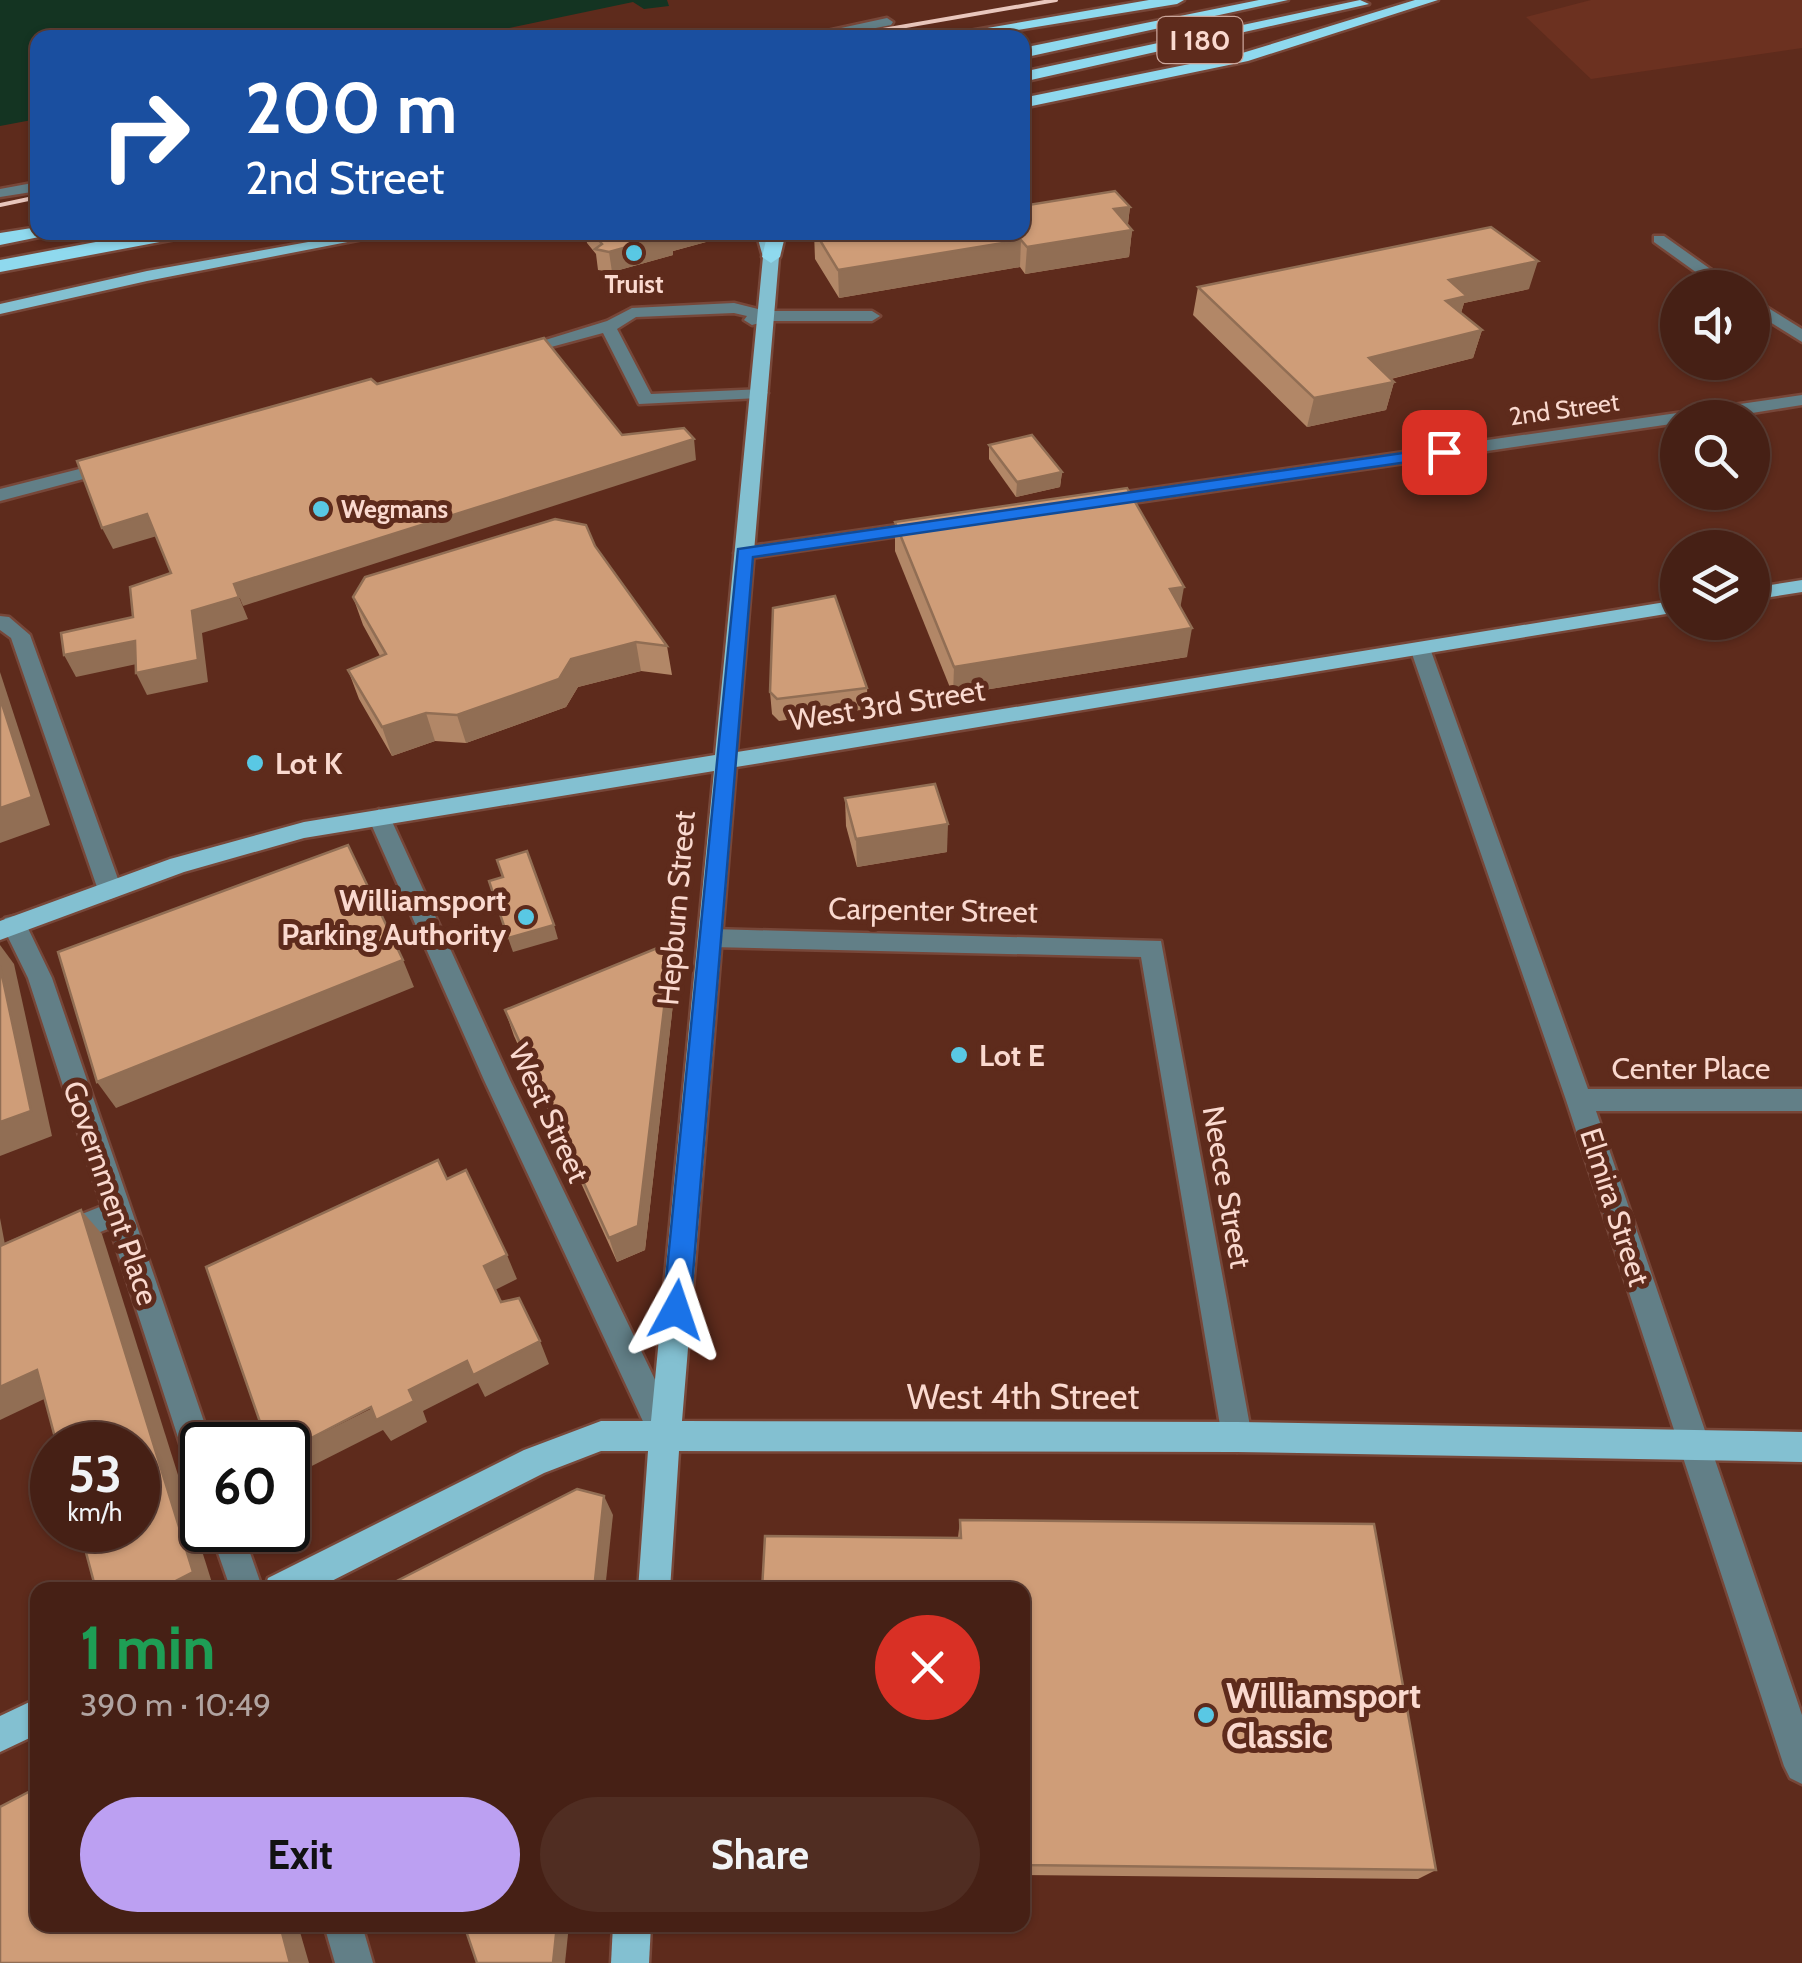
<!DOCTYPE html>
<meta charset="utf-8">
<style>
:root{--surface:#462015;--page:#502d22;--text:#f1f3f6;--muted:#b0a3a0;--line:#5e3e34;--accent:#bca0f2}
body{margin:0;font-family:Cabin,sans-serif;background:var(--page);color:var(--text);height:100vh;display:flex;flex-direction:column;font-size:38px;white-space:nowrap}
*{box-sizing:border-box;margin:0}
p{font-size:32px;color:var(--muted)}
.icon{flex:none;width:55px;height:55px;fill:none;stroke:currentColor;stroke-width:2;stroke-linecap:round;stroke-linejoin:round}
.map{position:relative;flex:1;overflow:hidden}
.panel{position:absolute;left:30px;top:1582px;width:1000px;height:350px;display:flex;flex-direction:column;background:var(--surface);border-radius:20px;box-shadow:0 2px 8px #0004,0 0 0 2px var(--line)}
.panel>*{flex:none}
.banner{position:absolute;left:30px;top:30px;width:1000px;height:210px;border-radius:20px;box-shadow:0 2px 8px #0004,0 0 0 2px var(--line);background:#1a4fa0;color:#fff;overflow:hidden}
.tools{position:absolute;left:1660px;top:270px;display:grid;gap:20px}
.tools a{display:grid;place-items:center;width:110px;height:110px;border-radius:50%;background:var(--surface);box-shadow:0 2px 8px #0004,0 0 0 2px var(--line);font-size:50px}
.speed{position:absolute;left:30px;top:1422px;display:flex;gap:20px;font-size:50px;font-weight:700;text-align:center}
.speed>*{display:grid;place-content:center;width:130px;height:130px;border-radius:50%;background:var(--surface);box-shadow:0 2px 8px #0004,0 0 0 2px var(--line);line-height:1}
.speed small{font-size:25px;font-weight:400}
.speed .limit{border:5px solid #111;border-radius:15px;background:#fff;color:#111}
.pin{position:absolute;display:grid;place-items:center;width:85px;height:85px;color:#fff;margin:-42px;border-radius:20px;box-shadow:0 5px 15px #0006}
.me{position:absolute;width:110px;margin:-55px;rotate:5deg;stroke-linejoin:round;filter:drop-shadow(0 0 8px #0008)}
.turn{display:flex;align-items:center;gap:35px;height:210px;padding:0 50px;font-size:45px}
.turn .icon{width:130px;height:130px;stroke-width:2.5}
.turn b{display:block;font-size:70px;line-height:85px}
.round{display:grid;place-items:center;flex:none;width:105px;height:105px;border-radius:52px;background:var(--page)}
.overview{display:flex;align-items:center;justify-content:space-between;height:170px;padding:0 50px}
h1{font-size:60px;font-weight:700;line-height:75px;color:#1e9e55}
.primary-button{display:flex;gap:20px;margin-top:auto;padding:20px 50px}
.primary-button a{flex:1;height:115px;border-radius:60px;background:var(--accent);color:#111;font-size:40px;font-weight:700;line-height:115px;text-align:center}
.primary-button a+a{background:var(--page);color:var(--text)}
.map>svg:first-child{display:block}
.built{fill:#6c3120}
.water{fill:#143422}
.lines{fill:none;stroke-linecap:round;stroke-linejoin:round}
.minor-casing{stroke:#774739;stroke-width:5}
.major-casing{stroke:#774739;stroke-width:5}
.highway-casing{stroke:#774739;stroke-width:5}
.minor{fill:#627f87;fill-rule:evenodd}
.major{fill:#83c0d1;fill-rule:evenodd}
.highway{fill:#8fd9ee;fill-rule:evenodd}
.rail{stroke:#e9c6bc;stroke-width:4}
.wall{fill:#b28767}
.shaded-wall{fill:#916e54}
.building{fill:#cf9d78;stroke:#916e54;stroke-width:2.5}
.route{fill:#1a73e8;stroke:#114b97;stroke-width:2.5}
.poi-dot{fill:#59c8e4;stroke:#5e2b1c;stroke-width:4}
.labels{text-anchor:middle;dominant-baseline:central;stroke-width:10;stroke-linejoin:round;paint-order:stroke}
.far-poi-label{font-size:25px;font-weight:bold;fill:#fad9cf;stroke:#5e2b1c}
.far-street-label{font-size:25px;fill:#fad9cf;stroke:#5e2b1c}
.shield{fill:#5e2b1c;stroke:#cba599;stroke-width:2.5}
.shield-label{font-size:28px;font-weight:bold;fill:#fad9cf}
.street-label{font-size:30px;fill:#fad9cf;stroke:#5e2b1c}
.poi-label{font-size:30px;font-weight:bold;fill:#fad9cf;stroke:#5e2b1c;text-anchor:start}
.near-street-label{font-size:35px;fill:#fad9cf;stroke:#5e2b1c}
.near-poi-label{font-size:35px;font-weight:bold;fill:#fad9cf;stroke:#5e2b1c;text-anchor:start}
</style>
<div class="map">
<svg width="1802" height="1963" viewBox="0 0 1802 1963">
<rect width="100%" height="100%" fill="#5e2b1c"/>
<path class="built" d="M1591,0H1802V48L1591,79L1526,17Z"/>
<path class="water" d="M0,0H667L669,6L644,9L633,2L466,37L38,38L37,119L0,126Z"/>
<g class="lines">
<g class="minor-casing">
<g id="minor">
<path d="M887,18L893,22L891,25L824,38H795Z"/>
<path d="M38,182V191L0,197V189Z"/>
<path d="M1654,236H1664L1737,288H1718L1654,242Z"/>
<path d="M1752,298L1802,329V342L1752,311Z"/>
<path d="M734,303L766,311H872L880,316L872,321H767L752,325L744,320L747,316L734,313L636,317L617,329L651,394L765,389L768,393L759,398L639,404L603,333L514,357L506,352L607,321L632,308Z"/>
<path d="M1802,395V405L1721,418H1678V423L1098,508L1089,502L1098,496Z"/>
<path d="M115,460L121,461V469L0,501V489Z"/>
<path d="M925,521L935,527L932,531L744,559L734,553L744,547Z"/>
<path d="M0,616L9,617L30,635L122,890L118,896L110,899L98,890L11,638L0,630Z"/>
<path d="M1421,644L1431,651L1588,1089H1802V1111H1596L1802,1715V1784L1790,1778L1784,1766L1566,1100L1411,651Z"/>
<path d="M379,809L390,817L510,1080L676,1423L680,1434L676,1445L665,1449L654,1445L484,1080L368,817Z"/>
<path d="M14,916L23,918L52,978L212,1445H202V1477L191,1473L186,1462L110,1228L0,1273V1247L102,1206L28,978L2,925L5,918Z"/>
<path d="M712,929L1161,941L1252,1437L1248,1448L1237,1452L1226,1448L1222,1437L1141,957L712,947L703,945L700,938L703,931Z"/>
<path d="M210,1530H242L263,1590H231Z"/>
<path d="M324,1925H362L373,1963H335Z"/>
</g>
</g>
<g class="major-casing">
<g id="major">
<path d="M364,232H399L147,281L0,314V304L147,271Z"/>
<path d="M756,232H772L779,257L737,752L1678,600V612L736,767L682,1421L1237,1422L1802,1432V1462L1237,1452L679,1451L670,1590H638L648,1451H601L544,1473L314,1590H264L268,1578L524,1450L601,1421H651L714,771L304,838L184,872L0,940V921L170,859L304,822L715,755L763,257Z"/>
<path d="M1802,580V592L1752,600V588Z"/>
<path d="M38,1698V1734L0,1752V1716Z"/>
<path d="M613,1925H651L649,1963H611Z"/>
</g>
</g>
<g class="highway-casing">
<g id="highway">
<path d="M1149,0H1184L1177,4L968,38H929Z"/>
<path d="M1259,0H1288L1022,58V48Z"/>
<path d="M1360,0L1369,4L1022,82V72Z"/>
<path d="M1415,0H1438L1248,61L1022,108V98L1239,54Z"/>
<path d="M38,227V232H47L44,236L0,245V233Z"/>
<path d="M149,232H190L181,238L0,272V260Z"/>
<path d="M768,232H786L780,257L771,263L762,257Z"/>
</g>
</g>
<use href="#minor" class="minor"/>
<use href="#major" class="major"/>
<use href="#highway" class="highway"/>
<g class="rail">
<path d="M837,38L1056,0"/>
<path d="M0,205L38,197"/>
</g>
</g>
<g class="wall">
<path d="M1130,207L1128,224L1132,230L1129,257L1025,274L1020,267L839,298L815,259L814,232Z"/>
<path d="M585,232H705L706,242L673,251V255L612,272L598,270L596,254L587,243Z"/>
<path d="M1198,287L1529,289L1464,303L1461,313L1482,330L1473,358L1391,379L1394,382L1386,410L1307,427L1193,315Z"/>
<path d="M989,445L1062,472L1060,487L1016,497L989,459Z"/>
<path d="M895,522L1180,607L1187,657L953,695L895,551Z"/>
<path d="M595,546L667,646L672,675L641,671L578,687L566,707L466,743L435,741L392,756L359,699L348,670L380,656L363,625L353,597Z"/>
<path d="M867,688L868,709L779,721L772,714L770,692Z"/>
<path d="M845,798L947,852L857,867L846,826Z"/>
<path d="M677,969L645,1250L617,1262L514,1036L505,1010Z"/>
<path d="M960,1520L1436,1870L1418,1879L1022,1875V1590L958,1538Z"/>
</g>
<g class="shaded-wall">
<path d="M1130,207L1127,230H1132L1129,257L1025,274L1027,247L1114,209Z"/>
<path d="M671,232H705L706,242L673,251V255L612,272L609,252Z"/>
<path d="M1021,240L1020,267L839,298L838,270Z"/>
<path d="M1538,261L1529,289L1464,303L1458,323L1438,329L1449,280Z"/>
<path d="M1482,330L1473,358L1362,386L1369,358Z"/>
<path d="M1394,382L1386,410L1307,427L1314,398Z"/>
<path d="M694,439L696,460L243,606L234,584Z"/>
<path d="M1062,472L1060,487L1016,497L1017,482Z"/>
<path d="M147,514L157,536L113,549L102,528Z"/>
<path d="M1184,587L1179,615L1170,589Z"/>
<path d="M239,597L248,619L202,633L208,682L147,695L136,673L192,611Z"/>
<path d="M1192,628L1187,657L953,695L954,667Z"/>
<path d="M135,641L146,662L76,677L64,655Z"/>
<path d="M636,642L641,671L578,687L566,707L466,743L457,715L571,659Z"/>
<path d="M0,672L50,825L0,843Z"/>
<path d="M426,713L435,741L392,756L382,727Z"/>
<path d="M948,824L947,852L857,867L856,839Z"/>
<path d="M554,925L558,939L513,952L508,938Z"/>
<path d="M672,942L677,969L645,1250L617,1262L609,1238Z"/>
<path d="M0,945L14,964L52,1136L0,1156Z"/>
<path d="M403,960L414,987L116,1108L97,1082Z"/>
<path d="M81,1210L102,1234L214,1589L212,1590H158Z"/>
<path d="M0,1218L6,1250L0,1253Z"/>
<path d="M507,1255L517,1279L495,1290L484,1266Z"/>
<path d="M540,1341L549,1364L485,1397L478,1383L423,1411L427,1422L391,1441L383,1430L290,1477L288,1475V1450L467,1361Z"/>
<path d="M37,1370L61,1391L0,1420V1387Z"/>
<path d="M604,1496L613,1515L605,1590H594Z"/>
<path d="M280,1925H298L309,1963H290Z"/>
<path d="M557,1925H569L565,1963H553Z"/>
</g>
<g class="building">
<path d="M1115,191L1130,207L1114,209L1132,230L1027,247L1021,240L838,270L815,232H1022V206Z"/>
<path d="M1491,227L1538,261L1449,280L1467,296L1446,301L1482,330L1369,358L1394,382L1314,398L1198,287Z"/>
<path d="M592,232H671V235L609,252L595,249L602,244Z"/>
<path d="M544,338L622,435L684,428L694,439L234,584L239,597L192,611L198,660L136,673L135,641L64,655L61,633L133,617L130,587L171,573L147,514L102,528L77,461L371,379L377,384Z"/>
<path d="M1032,435L1062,472L1017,482L989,445Z"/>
<path d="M1127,488L1184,587L1170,589L1192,628L954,667L895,522Z"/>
<path d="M555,519L586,525L595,546L667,646L636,642L571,659L559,679L457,715L426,713L382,727L348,670L386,654L353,597L365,577Z"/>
<path d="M835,596L867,688L777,699L770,692L773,608Z"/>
<path d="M0,698L32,797L0,808Z"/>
<path d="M935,784L948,824L856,839L845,798Z"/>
<path d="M348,845L403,960L97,1082L58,952Z"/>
<path d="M527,851L554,925L508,938L489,881L503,877L497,860Z"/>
<path d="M672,942L638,1226L609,1238L505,1010Z"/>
<path d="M0,966L31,1111L0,1122Z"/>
<path d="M438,1160L447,1179L466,1170L507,1255L484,1266L501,1302L519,1298L540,1341L473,1375L467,1361L409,1390L414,1401L376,1420L371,1407L288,1450V1445H268L206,1267Z"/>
<path d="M81,1210L193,1572L158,1590H96L80,1530H138V1445H57L37,1370L0,1387V1246Z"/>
<path d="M577,1489L604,1496L594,1590H379Z"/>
<path d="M960,1520L1374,1524L1436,1870L1022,1865V1590H762L765,1536L961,1538Z"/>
<path d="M38,1787V1925H280L290,1963H0V1807Z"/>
<path d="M464,1925H557L553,1963H477Z"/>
</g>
<path class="route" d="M1444,447L1449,448V456L753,557L690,1310L686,1319L676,1323L667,1319L663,1310L738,549Z"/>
<g class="poi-dot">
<circle cx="634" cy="253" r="10"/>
<circle cx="321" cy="509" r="10"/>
<circle cx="255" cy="763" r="10"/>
<circle cx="526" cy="917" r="10"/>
<circle cx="959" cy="1055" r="10"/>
<circle cx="1206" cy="1715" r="10"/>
</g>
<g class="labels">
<g class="far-poi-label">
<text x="634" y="284">Truist</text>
<text x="341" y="509" text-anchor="start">Wegmans</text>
</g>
<g class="far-street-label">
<text transform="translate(1564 409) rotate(-8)">2nd Street</text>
</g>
<rect class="shield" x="1157.5" y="17" width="85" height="46" rx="8"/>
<g class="shield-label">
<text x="1200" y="40">I 180</text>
</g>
<g class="street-label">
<text transform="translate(887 705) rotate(-9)">West 3rd Street</text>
<text transform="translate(676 908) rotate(-85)">Hepburn Street</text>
<text transform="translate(933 910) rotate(1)">Carpenter Street</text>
<text x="1691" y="1068">Center Place</text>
<text transform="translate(549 1113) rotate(65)">West Street</text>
<text transform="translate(1227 1187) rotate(80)">Neece Street</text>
<text transform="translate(111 1193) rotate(71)">Government Place</text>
<text transform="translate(1615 1207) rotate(72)">Elmira Street</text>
</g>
<g class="poi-label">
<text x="275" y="763">Lot K</text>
<text x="506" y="900" text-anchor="end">Williamsport<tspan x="506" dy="34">Parking Authority</tspan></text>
<text x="979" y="1055">Lot E</text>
</g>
<g class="near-street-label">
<text x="1023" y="1396">West 4th Street</text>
</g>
<g class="near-poi-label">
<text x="1226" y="1695">Williamsport<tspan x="1226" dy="40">Classic</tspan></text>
</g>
</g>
</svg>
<div class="tools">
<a><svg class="icon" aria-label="sound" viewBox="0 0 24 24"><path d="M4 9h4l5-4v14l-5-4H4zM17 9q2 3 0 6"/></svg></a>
<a><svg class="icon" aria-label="search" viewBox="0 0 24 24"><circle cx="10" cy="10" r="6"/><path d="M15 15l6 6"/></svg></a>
<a><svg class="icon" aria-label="layers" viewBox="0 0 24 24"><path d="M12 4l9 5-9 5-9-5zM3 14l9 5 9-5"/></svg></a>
</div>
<div class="speed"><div>53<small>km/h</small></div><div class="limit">60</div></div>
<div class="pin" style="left:1444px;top:452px;background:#d93025"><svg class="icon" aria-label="arrive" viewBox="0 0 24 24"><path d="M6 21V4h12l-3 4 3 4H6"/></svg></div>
<svg class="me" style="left:676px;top:1310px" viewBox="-20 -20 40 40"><path d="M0-17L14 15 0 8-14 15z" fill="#1a73e8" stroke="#fff" stroke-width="4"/></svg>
<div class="banner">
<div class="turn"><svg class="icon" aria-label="right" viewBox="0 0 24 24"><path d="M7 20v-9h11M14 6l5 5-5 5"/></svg><div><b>200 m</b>2nd Street</div></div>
</div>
<section class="panel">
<div class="overview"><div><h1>1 min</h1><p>390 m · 10:49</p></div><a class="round" style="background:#d93025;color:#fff"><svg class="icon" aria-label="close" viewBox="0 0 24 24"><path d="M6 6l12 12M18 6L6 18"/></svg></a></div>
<div class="primary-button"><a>Exit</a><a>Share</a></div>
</section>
</div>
